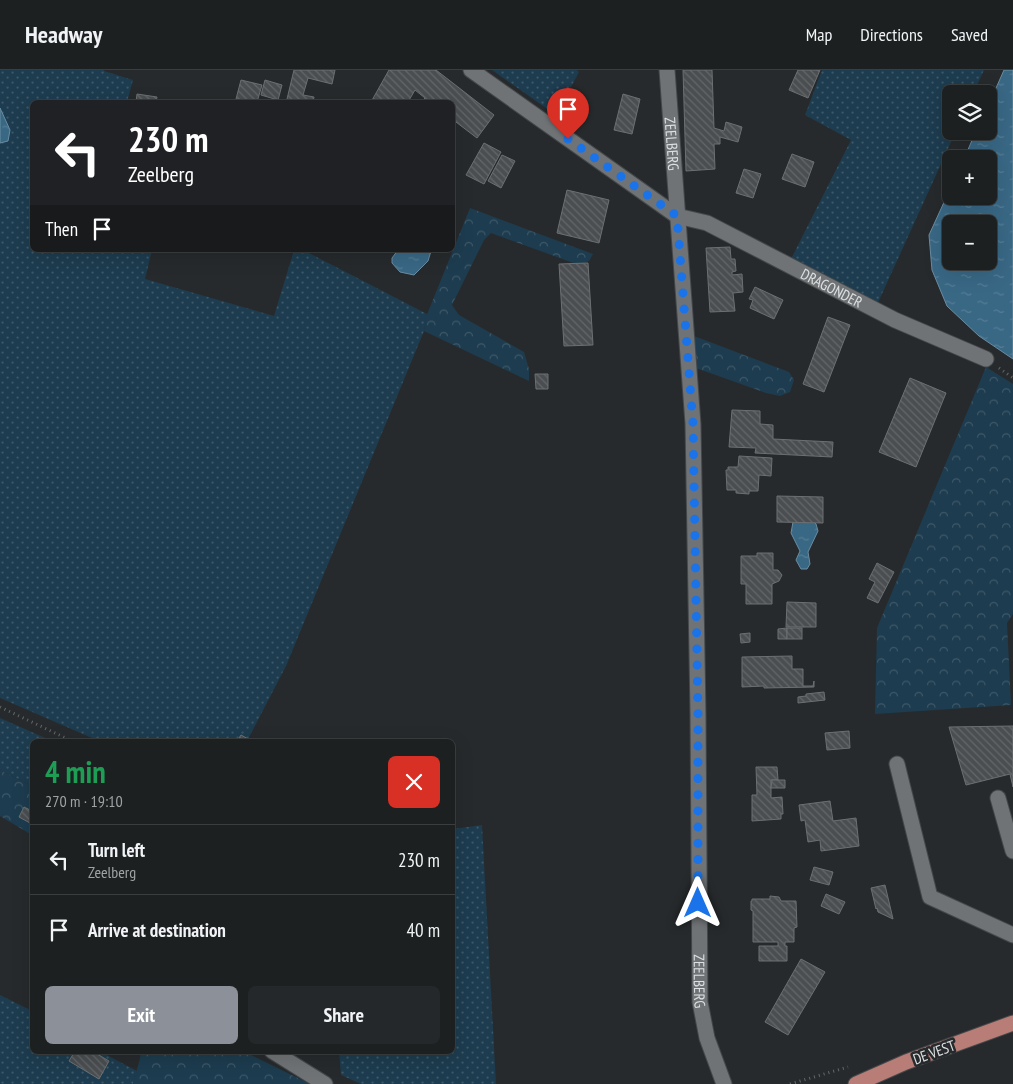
<!DOCTYPE html>
<meta charset="utf-8">
<style>
:root{--surface:#1d2021;--page:#25282a;--text:#f1f3f6;--muted:#a0a3a5;--line:#3b3e3f;--accent:#8c9099}
body{margin:0;font-family:"PT Sans Narrow",sans-serif;background:var(--page);color:var(--text);height:100vh;display:flex;flex-direction:column;font-size:19px;white-space:nowrap}
*{box-sizing:border-box;margin:0}
p{font-size:16px;color:var(--muted)}
.icon{flex:none;width:28px;height:28px;fill:none;stroke:currentColor;stroke-width:2;stroke-linecap:round;stroke-linejoin:round}
.map{position:relative;flex:1;overflow:hidden}
.side{position:absolute;left:30px;top:669px;width:425px;height:315px;display:flex;flex-direction:column;background:var(--surface);border-radius:8px;box-shadow:0 5px 20px #0002,0 0 0 1px var(--line)}
.side>*{flex:none}
.guide{position:absolute;left:30px;top:30px;width:425px;height:152px;border-radius:8px;box-shadow:0 5px 20px #0002,0 0 0 1px var(--line);background:#202124;color:#fff;overflow:hidden}
.controls{position:absolute;left:942px;top:15px;display:grid;gap:10px}
.controls a{display:grid;place-items:center;width:55px;height:55px;border-radius:8px;background:var(--surface);box-shadow:0 5px 20px #0002,0 0 0 1px var(--line);font-size:25px}
.pin{position:absolute;display:grid;place-items:center;width:42px;height:42px;color:#fff;margin:-51px -21px;border-radius:50% 50% 50% 0;rotate:-45deg;box-shadow:0 0 5px #0007}
.pin .icon{rotate:45deg}
.me{position:absolute;width:55px;margin:-28px;rotate:0deg;stroke-linejoin:round;filter:drop-shadow(0 0 4px #0008)}
.turn{display:flex;align-items:center;gap:18px;height:105px;padding:0 15px;font-size:22px}
.turn .icon{width:65px;height:65px;stroke-width:2.5}
.turn b{display:block;font-size:35px;line-height:42px}
.then{display:flex;align-items:center;height:48px;padding:0 15px;background:#0003;gap:10px;font-size:19px}
.round{display:grid;place-items:center;flex:none;width:52px;height:52px;border-radius:8px;background:var(--page)}
.head{display:flex;align-items:center;justify-content:space-between;height:85px;padding:0 15px}
h1{font-size:30px;font-weight:700;line-height:38px;color:#1e9e55}
.primary-button{display:flex;gap:10px;margin-top:auto;padding:10px 15px}
.primary-button a{flex:1;height:58px;border-radius:8px;background:var(--accent);color:#fff;font-size:20px;font-weight:700;line-height:58px;text-align:center}
.primary-button a+a{background:var(--page);color:var(--text)}
ul{padding:0;list-style:none}
li{display:flex;align-items:center;gap:15px;height:70px;padding:0 15px;border-top:1px solid var(--line)}
li div{flex:1}
li b{display:block;font-size:19px}
li em{font-style:normal}
header{display:flex;align-items:center;gap:30px;box-sizing:border-box;height:70px;padding:0 25px;background:var(--surface);border-bottom:1px solid var(--line)}
header strong{font-size:24px}
nav{display:flex;gap:28px;margin-inline-start:auto;font-size:18px}
.map>svg:first-child{display:block}
.grass{fill:url(#grass-dots)}
.forest{fill:url(#forest-crowns)}
.water{fill:url(#water-ripples);stroke:#6a8ca1;fill-rule:evenodd}
.building{fill:url(#building-back-hatch);stroke:#6c7073}
.lines{fill:none;stroke-linecap:round;stroke-linejoin:round}
.minor-casing{stroke:#45484a;stroke-width:17}
.major-casing{stroke:#45484a;stroke-width:17}
.path{stroke:#65686a;stroke-width:3;stroke-dasharray:1 4;stroke-linecap:butt}
.minor{stroke:#6f7375;stroke-width:15}
.major{stroke:#b77d76;stroke-width:15}
.route{stroke:#1a73e8;stroke-width:9;stroke-dasharray:0 16.2}
.labels{text-anchor:middle;dominant-baseline:central;stroke-width:5;stroke-linejoin:round;paint-order:stroke}
.street-label{font-size:15px;fill:#dde0e1;stroke:#272a2c}
</style>
<header>
<strong>Headway</strong>
<nav><a>Map</a><a>Directions</a><a>Saved</a></nav>
</header>
<div class="map">
<svg width="1013" height="1014" viewBox="0 0 1013 1014">
<defs>
<pattern id="grass-dots" width="8" height="8" patternUnits="userSpaceOnUse" patternTransform="scale(1.25)"><rect width="8" height="8" fill="#1d3c4f"/><path d="M2 2h.1M6 6h.1" fill="none" stroke="#3d5868" stroke-width="1.8" stroke-linecap="round"/></pattern>
<pattern id="forest-crowns" width="20" height="18" patternUnits="userSpaceOnUse" patternTransform="scale(1.25)"><rect width="20" height="18" fill="#1d3c4f"/><path d="M2 6a3 3 0 1 1 6 0M12 15a3 3 0 1 1 6 0" fill="none" stroke="#3d5868"/></pattern>
<pattern id="water-ripples" width="26" height="14" patternUnits="userSpaceOnUse" patternTransform="scale(1.25)"><rect width="26" height="14" fill="#396885"/><path d="M2 4q2-2 4 0t4 0M15 11q2-2 4 0t4 0" fill="none" stroke="#557d96"/></pattern>
<pattern id="building-back-hatch" width="6" height="6" patternUnits="userSpaceOnUse" patternTransform="scale(1.25)"><rect width="6" height="6" fill="#4a4e50"/><path d="M-1 5l2 2M0 0l6 6M5-1l2 2" fill="none" stroke="#646769"/></pattern>
</defs>
<rect width="100%" height="100%" fill="#272a2c"/>
<g class="grass">
<path d="M0,0H104V1L133,10L127,32H32V180H152L145,209L274,246L294,180H303L427,244L424,261L286,596L247,671H99L0,628V73L8,71L10,60L0,38Z"/>
<path d="M492,0H577L579,2L556,45Z"/>
<path d="M822,0H984L973,24H951V61H956L876,237L790,191L851,70L805,45Z"/>
<path d="M0,648L52,671H32V716L0,700Z"/>
<path d="M482,755L496,1014H361L341,1005L339,981H452L453,759Z"/>
<path d="M0,925L32,941V981H99L137,1001L133,1014H0Z"/>
</g>
<g class="forest">
<path d="M470,138L593,184L589,191L579,195L491,163L484,170L452,235L459,245L524,282L529,299V311L424,261L426,247Z"/>
<path d="M694,266L789,302L794,310L790,322L780,326L766,323L696,298Z"/>
<path d="M986,297L1013,314V544L1007,553L1011,635L875,644L877,558Z"/>
<path d="M0,700L32,716V765L0,746Z"/>
<path d="M142,981H243L310,1014H133Z"/>
</g>
<g class="water">
<path d="M1004,0H1013V289L979,266L947,236L932,200L929,165L951,117V126H989V89H964L976,61H989V34ZM951,154H989V191H951Z"/>
<path d="M0,38L10,60L8,71L0,73Z"/>
<path d="M398,180H430L431,181L428,191L414,205L400,202L392,193V188Z"/>
<path d="M809,446L816,454L818,461L808,482L810,494L807,499H801L796,490L800,481L791,463L793,452Z"/>
</g>
<g class="building">
<path d="M294,0H335L332,14L308,8L303,25L314,27L313,32H291V31L287,29Z"/>
<path d="M389,0H436L494,45L477,68L452,49V32H421L425,28L415,20L408,32H371Z"/>
<path d="M683,0H712L714,58L724,61L726,52L742,57L738,72L720,67V74H714L715,99L686,101Z"/>
<path d="M798,0H820L808,28L789,20Z"/>
<path d="M241,10L262,15L257,32H250L236,29Z"/>
<path d="M265,10L282,15L278,30L261,25Z"/>
<path d="M137,24L157,27L156,32H136Z"/>
<path d="M623,24L640,29L632,64L614,60Z"/>
<path d="M484,73L501,82L484,114L466,105Z"/>
<path d="M792,84L814,92L805,117L782,109Z"/>
<path d="M502,85L515,91L501,118L488,111Z"/>
<path d="M744,99L761,104L753,128L736,123Z"/>
<path d="M567,120L609,130L599,173L557,163Z"/>
<path d="M730,177L731,189H735L736,201L732,202V205L742,204L743,222L733,223L735,241L710,242L706,178Z"/>
<path d="M588,193L593,275L564,276L559,194Z"/>
<path d="M755,217L783,230L774,249L750,238L753,230L749,229Z"/>
<path d="M828,247L850,255L824,322L803,314Z"/>
<path d="M535,304H548V319H536Z"/>
<path d="M910,308L946,323L916,397L879,382Z"/>
<path d="M732,340L760,341V354L773,355V369L833,372L832,387L755,383L756,378L729,377Z"/>
<path d="M739,386L772,388L771,406L759,405L758,421H749V424L736,423V420H727L726,400H728V397H738Z"/>
<path d="M777,426L823,427V453L777,452Z"/>
<path d="M757,483H773V500H778L782,505L779,511L772,514V534H746V514H741V486H757Z"/>
<path d="M877,493L894,502L878,533L867,528L875,512L869,509Z"/>
<path d="M787,532L816,533V557H786Z"/>
<path d="M787,558V569H778V559Z"/>
<rect x="787" y="558" width="15" height="11"/>
<path d="M750,563V572L741,573L740,564Z"/>
<path d="M792,586V599H803V616H813L814,611V617L764,618V616L742,617V587Z"/>
<path d="M824,622L825,630L798,633V627L806,626V624Z"/>
<path d="M1013,656V717L1010,704L966,715L949,657Z"/>
<path d="M849,661L850,678L827,680L825,663Z"/>
<path d="M241,665L250,670V671H237Z"/>
<path d="M756,697H777L778,710H771V728L782,727L783,744H781V749L752,751V725H757Z"/>
<path d="M772,710H785V718H771Z"/>
<path d="M830,731L833,751L856,748L859,776L821,781L820,770L808,772L805,750L801,751L799,735Z"/>
<path d="M24,737L32,741V748L30,753L19,747Z"/>
<path d="M814,797L833,802L829,815L810,810Z"/>
<path d="M885,815L893,849L878,842L877,838L876,839L871,818Z"/>
<path d="M826,824L845,832L839,844L821,836Z"/>
<path d="M770,826L779,827L781,831H796L797,857L794,858V872H785V876H787V891H759V876H778V872H753V841L751,840V831H752V829H770Z"/>
<path d="M801,889L825,902L788,965L765,952Z"/>
<path d="M75,981H92L109,991L99,1009L69,991Z"/>
</g>
<g class="lines">
<g class="minor-casing">
<g id="minor">
<path id="s1" d="M471,0L677,146L707,153L895,250L986,289"/>
<path id="s2" d="M667,0L693,354L698,644L700,932L707,968L724,1014"/>
<path d="M897,694L930,827L1013,865"/>
<path d="M998,728L1013,781"/>
<path d="M272,981L325,1014"/>
</g>
</g>
<g class="major-casing">
<path id="major" d="M856,1014L906,992L1013,953"/>
</g>
<g class="path">
<path d="M999,298L1013,308"/>
<path d="M0,637L72,671"/>
<path d="M790,1014L848,997"/>
</g>
<use href="#minor" class="minor"/>
<use href="#major" class="major"/>
</g>
<g class="lines">
<path class="route" d="M568,69L677,146L693,354L698,644V833"/>
</g>
<g class="labels">
<g class="street-label">
<text stroke="none"><textPath href="#s2" startOffset="74">ZEELBERG</textPath></text>
<text stroke="none"><textPath href="#s1" startOffset="424">DRAGONDER</textPath></text>
<text stroke="none"><textPath href="#s2" startOffset="912">ZEELBERG</textPath></text>
<text transform="translate(934 982) rotate(-20)">DE VEST</text>
</g>
</g>
</svg>
<div class="controls">
<a><svg class="icon" aria-label="layers" viewBox="0 0 24 24"><path d="M12 4l9 5-9 5-9-5zM3 14l9 5 9-5"/></svg></a>
<a>+</a>
<a>−</a>
</div>
<div class="pin" style="left:568px;top:69px;background:#d93025"><svg class="icon" aria-label="arrive" viewBox="0 0 24 24"><path d="M6 21V4h12l-3 4 3 4H6"/></svg></div>
<svg class="me" style="left:698px;top:833px" viewBox="-20 -20 40 40"><path d="M0-17L14 15 0 8-14 15z" fill="#1a73e8" stroke="#fff" stroke-width="4"/></svg>
<div class="guide">
<div class="turn"><svg class="icon" aria-label="left" viewBox="0 0 24 24"><path d="M17 20v-9H6M10 6l-5 5 5 5"/></svg><div><b>230 m</b>Zeelberg</div></div>
<div class="then">Then<svg class="icon" aria-label="arrive" viewBox="0 0 24 24"><path d="M6 21V4h12l-3 4 3 4H6"/></svg></div>
</div>
<section class="side">
<div class="head"><div><h1>4 min</h1><p>270 m · 19:10</p></div><a class="round" style="background:#d93025;color:#fff"><svg class="icon" aria-label="close" viewBox="0 0 24 24"><path d="M6 6l12 12M18 6L6 18"/></svg></a></div>
<ul>
<li><svg class="icon" aria-label="left" viewBox="0 0 24 24"><path d="M17 20v-9H6M10 6l-5 5 5 5"/></svg><div><b>Turn left</b><p>Zeelberg</p></div><em>230 m</em></li>
<li><svg class="icon" aria-label="arrive" viewBox="0 0 24 24"><path d="M6 21V4h12l-3 4 3 4H6"/></svg><div><b>Arrive at destination</b></div><em>40 m</em></li>
</ul>
<div class="primary-button"><a>Exit</a><a>Share</a></div>
</section>
</div>
